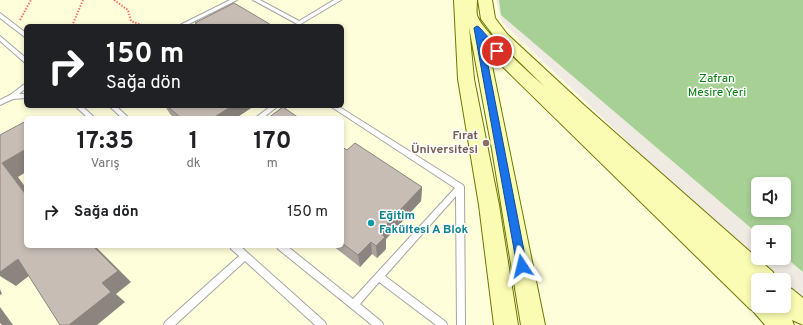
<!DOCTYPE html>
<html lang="tr">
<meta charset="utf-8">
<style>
:root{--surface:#fff;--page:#f6f6f6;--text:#202124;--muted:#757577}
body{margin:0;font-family:Overpass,sans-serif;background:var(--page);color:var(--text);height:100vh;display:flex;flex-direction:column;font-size:15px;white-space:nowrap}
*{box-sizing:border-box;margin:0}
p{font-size:13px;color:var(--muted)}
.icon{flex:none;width:22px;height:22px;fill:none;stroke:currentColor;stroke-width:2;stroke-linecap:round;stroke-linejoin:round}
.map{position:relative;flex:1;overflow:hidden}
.sheet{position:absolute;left:24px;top:116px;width:320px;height:132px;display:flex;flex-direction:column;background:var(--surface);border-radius:6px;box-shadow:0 2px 6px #0003}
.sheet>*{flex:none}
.guide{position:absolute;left:24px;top:24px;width:320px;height:84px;border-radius:6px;box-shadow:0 2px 6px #0003;background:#202124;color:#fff;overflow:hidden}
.buttons{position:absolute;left:751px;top:177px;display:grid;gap:8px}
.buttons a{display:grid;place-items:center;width:40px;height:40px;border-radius:6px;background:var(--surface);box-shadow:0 2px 6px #0003;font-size:20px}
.pin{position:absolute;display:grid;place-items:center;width:34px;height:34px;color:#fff;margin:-17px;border:2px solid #fff;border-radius:50%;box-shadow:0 1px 4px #0007}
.me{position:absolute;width:44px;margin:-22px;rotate:350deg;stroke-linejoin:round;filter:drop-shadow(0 0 3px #0008)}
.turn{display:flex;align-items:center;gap:14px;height:84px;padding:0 16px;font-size:18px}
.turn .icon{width:52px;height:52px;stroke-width:2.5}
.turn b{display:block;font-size:28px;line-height:34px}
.eta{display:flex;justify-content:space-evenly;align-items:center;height:68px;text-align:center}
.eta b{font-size:24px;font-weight:700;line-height:28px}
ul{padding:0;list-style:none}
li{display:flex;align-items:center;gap:12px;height:56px;padding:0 16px}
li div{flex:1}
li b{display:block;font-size:15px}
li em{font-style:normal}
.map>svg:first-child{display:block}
.education{fill:#fffedb;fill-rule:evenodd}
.forest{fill:#a7d095;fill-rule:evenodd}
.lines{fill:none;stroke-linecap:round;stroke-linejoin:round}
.lane-casing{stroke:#a4a4a4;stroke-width:2}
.secondary-casing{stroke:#6d7800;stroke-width:2}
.path{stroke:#ff7163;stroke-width:2;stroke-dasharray:1.5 1.5;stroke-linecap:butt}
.lane{fill:#fff;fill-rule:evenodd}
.secondary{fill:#fafcb3;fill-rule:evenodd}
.wall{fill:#aba39c}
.shaded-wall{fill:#8b847f}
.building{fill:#c7bdb5;stroke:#8b847f}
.route{fill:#1a73e8;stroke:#114b97}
.education-dot{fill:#8d6e63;stroke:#fff;stroke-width:1.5}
.culture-dot{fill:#0f9aa8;stroke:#fff;stroke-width:1.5}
.labels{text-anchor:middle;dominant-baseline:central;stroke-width:3;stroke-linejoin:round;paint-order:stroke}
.park-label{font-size:12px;fill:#06800e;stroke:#fff}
.education-label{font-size:12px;font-weight:bold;fill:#785e54;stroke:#fff;text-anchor:end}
.culture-label{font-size:12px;font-weight:bold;fill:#0d838f;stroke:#fff;text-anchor:start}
</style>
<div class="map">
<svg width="803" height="325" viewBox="0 0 803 325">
<rect width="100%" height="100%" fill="#efebe2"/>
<path class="education" d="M0,0H496L502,22L656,169L779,280H758V306H784V284L803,300V325H0ZM26,26H342V106H26ZM26,118H342V246H26Z"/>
<path class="forest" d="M499,0H803V272L784,256V232H758V234L501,15ZM758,184H784V210H758Z"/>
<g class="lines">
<g class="lane-casing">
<g id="lane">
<path d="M230,0H237L185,26H178Z"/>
<path d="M253,0H260L299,21L334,0H341L299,25Z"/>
<path d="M0,13L26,33V38L0,18Z"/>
<path d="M0,36L26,58V63L24,62L0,41Z"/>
<path d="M26,83V88L19,94H26V98L13,99L0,105V100L10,95Z"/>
<path d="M75,106H82L95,118H88Z"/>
<path d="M109,106H116L129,118H122Z"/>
<path d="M271,106H278L263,118H255Z"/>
<path d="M330,106H338L463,185L464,187L465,325H457L456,196L385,276L446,322L447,325H436L379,282L360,304L382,322L383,325H372L278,249L277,246H287L353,299L455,188Z"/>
<path d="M230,246H240L325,322L326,325H315L245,261L175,325H164L165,322L239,256L231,249Z"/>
</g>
</g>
<g class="secondary-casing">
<path id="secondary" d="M454,0H477C477,5 476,11 477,15C481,30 531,75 545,87L497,40L481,19L478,0H492L495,18L507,34L586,107L773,272L776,280H758V306H784V286L792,289L803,298V325L792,320L794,325H765L753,311L750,309L502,66L489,51L545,325H521L492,149L469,27L474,79L499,205L518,325H494L479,205L458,79Z"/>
</g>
<g class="path">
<path d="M114,0L128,10L131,21L144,26"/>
<path d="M20,20L31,0"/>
<path d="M72,26L83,0"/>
</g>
<use href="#lane" class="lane"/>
<use href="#secondary" class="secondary"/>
</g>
<g class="wall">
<path d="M165,106H254L236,118H174L170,114Z"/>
<path d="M342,147L347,150L422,187L421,201L386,239V249L377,258L372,254L360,267L333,246H342Z"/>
</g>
<g class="shaded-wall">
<path d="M232,106H254L236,118H213Z"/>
<path d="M26,149V172L18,177L26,188V195L2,163Z"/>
<path d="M422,187L421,201L386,239V249L377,258L376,246L379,232Z"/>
<path d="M371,242L372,254L360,267L358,255Z"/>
<path d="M93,246H95L131,282L116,294L125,302L97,325H69L102,283Z"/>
<path d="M18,259L35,271L16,286L0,276V272Z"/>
<path d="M0,289L2,294L0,295Z"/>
<path d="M0,307L13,325H2L0,323Z"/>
</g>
<g class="building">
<path d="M234,3L273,26H200L195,23Z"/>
<path d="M167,106H232L213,118H181Z"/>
<path d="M283,107L299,118H268Z"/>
<path d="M26,121V149L2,163L26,195V246H93L118,271L102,283L111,292L69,325H60L18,259L0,272V135Z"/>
<path d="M355,143L422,187L379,232L385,237L376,246L371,242L358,255L342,243V147L347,150Z"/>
</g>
<path class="route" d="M477,26L479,27L501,51L497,53H495L483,39L527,266L526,270L522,271L518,270L517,266L474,28Z"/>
<circle class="education-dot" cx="486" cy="143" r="4"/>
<circle class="culture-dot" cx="371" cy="223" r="4"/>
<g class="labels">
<g class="park-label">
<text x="717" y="79">Zafran<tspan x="717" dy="14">Mesire Yeri</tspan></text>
</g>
<g class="education-label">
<text x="478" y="136">Fırat<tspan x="478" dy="14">Üniversitesi</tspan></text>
</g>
<g class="culture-label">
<text x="379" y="216">Eğitim<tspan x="379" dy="14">Fakültesi A Blok</tspan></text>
</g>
</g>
</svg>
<div class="buttons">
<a><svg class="icon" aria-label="sound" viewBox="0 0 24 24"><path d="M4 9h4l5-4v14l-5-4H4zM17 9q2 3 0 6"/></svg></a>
<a>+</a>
<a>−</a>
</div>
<div class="pin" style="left:497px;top:51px;background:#d93025"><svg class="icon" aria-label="arrive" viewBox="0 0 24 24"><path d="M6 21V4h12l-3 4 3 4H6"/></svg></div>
<svg class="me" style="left:522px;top:266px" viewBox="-20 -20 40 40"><path d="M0-17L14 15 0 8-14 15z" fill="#1a73e8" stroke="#fff" stroke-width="4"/></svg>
<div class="guide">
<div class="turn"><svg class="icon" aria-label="right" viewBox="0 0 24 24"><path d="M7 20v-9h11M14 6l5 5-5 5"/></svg><div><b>150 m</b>Sağa dön</div></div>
</div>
<section class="sheet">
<div class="eta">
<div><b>17:35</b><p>Varış</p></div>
<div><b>1</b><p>dk</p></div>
<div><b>170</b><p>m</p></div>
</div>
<ul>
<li><svg class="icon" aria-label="right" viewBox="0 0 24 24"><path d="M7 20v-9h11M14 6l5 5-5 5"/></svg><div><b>Sağa dön</b></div><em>150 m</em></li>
</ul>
</section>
</div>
